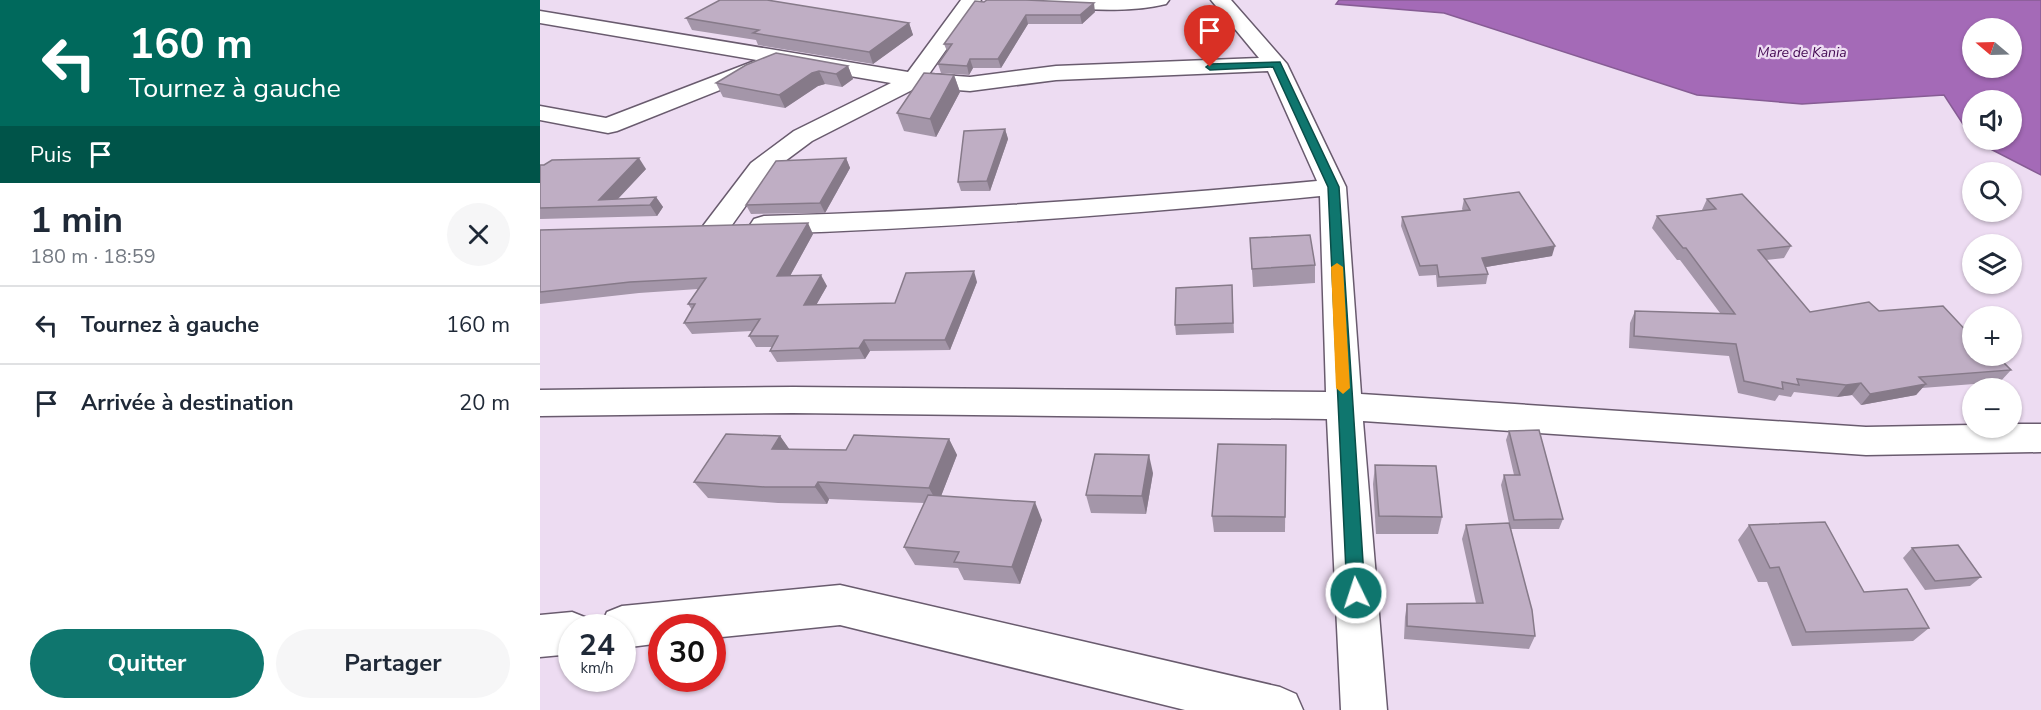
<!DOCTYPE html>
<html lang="fr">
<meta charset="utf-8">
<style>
:root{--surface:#fff;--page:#f6f6f7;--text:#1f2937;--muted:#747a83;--line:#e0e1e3;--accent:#0f766e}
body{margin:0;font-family:"Nunito Sans",sans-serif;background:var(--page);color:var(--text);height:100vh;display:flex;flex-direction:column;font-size:22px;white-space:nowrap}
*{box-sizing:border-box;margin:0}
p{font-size:20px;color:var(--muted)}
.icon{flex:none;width:33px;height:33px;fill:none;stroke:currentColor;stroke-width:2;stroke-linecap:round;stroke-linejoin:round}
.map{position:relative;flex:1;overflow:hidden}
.side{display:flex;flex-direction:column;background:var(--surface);width:540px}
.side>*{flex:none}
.guide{background:#00695c;color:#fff;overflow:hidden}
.needle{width:39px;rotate:289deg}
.fabs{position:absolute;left:1422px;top:18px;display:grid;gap:12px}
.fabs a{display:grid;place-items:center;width:60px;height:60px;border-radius:50%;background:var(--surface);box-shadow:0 2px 4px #0004;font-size:30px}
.speed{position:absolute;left:18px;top:614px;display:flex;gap:12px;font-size:30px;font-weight:700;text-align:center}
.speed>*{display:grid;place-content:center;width:78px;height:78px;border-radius:50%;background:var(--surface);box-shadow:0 2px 4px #0004;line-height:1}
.speed small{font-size:15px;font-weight:400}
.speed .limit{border:9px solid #d22;background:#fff;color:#111}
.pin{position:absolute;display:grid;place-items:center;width:51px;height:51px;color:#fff;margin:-62px -26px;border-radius:50% 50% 50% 0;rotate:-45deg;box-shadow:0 0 6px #0007}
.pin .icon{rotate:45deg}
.me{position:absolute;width:66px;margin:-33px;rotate:356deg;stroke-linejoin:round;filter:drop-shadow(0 0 4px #0008)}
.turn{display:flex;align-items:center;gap:21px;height:126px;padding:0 30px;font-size:27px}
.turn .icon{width:78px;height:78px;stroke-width:2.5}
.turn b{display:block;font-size:42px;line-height:51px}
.then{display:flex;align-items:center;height:57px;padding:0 30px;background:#0003;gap:12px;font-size:22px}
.round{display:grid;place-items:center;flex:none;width:63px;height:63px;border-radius:32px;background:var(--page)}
.overview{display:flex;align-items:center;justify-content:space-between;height:102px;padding:0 30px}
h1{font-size:36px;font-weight:700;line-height:45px}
.cta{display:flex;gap:12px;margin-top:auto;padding:12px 30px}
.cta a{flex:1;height:69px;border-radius:36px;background:var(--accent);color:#fff;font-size:24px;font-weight:700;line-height:69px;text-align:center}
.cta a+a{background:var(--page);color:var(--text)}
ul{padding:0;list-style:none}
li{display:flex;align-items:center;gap:18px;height:78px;padding:0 30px;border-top:2px solid var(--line)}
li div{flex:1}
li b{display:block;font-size:22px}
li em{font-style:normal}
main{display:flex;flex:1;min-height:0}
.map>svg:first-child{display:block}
.water{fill:#a46ab7;stroke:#865c94;stroke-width:1.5;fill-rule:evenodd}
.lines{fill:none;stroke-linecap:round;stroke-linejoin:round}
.minor-casing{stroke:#695b6e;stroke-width:3}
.minor{fill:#fff;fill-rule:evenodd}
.wall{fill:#a496a9}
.shaded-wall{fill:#867a89}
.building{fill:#bfaec4;stroke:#867a89;stroke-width:1.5}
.route{fill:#0f766e;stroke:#0a4d48;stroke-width:1.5}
.slow{fill:#f59e0b}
.labels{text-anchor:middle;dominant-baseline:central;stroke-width:4.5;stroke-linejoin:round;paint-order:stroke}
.far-water-label{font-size:14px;font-style:italic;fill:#430952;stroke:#eddcf2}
</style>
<main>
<section class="side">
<div class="guide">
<div class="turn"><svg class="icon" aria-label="left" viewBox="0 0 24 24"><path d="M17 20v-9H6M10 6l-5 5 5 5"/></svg><div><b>160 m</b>Tournez à gauche</div></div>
<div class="then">Puis<svg class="icon" aria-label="arrive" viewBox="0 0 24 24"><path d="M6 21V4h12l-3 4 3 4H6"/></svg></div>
</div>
<div class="overview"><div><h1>1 min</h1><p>180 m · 18:59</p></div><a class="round"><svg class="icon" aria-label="close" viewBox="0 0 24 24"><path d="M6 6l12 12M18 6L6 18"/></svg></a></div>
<ul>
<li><svg class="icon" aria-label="left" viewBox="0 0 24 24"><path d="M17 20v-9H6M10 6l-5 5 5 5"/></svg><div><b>Tournez à gauche</b></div><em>160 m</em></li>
<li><svg class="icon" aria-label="arrive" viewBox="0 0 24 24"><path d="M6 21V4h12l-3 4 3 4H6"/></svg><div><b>Arrivée à destination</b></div><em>20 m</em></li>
</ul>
<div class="cta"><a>Quitter</a><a>Partager</a></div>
</section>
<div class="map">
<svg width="1501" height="710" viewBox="0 0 1501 710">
<rect width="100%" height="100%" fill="#eddcf2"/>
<path class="water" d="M799,0H1501V175L1433,140H1472V100H1432V138L1404,95L1262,104L1157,95L904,13L796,4ZM1432,28H1472V68H1432Z"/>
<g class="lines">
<g class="minor-casing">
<g id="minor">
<path d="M421,0H441L389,74L430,77L516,66L719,58L671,0H691L747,64L806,187L821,394L1326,427L1432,425V428H1472V424H1501V452L1326,455L823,421L847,710H801L787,419L253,413L0,416V390L253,387L786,392L780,196C595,214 410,228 224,234L214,231L210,225L214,219L224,216C409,211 593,198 777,181L728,71L516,80L430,91L378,87L272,141L229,173L187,232L177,235L167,232L163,226L211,163L254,131L351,83L0,23V11L368,72Z"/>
<path d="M474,0H629L626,4C581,15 530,7 484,6L477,4Z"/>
<path d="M217,60L225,62L228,67L225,72L77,131L68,133L0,120V106L66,118Z"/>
<path d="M300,585L740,687L756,694L763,710H645L300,625L172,638V627H122V643L82,648V627H60L67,612L82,606Z"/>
<path d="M32,612L47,618L51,627H32V654L0,657V615Z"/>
</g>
</g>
<use href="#minor" class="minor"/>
</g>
<g class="wall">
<path d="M444,2L555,12L542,24H488L461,68H433L429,75L401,73L398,64L407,51L404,44Z"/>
<path d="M146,18L369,23L373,35L333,64L218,45L216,40L152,30Z"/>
<path d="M308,66L313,79L302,87L285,84L278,86L245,108L183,97L176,83Z"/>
<path d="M414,75L420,92L396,137L364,131L357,113Z"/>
<path d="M465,129L468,139L450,191H421L418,182Z"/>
<path d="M306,158L310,168L285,213L211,214L206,205Z"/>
<path d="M0,165L106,169L78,199L116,197L123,207L117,216L0,219Z"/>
<path d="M924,199L1012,256L946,267L948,274L946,284L897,287L896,275L879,276L861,226L862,217L923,211L922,209Z"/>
<path d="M1167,199L1251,246L1244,258L1226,260L1270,312L1339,311L1432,356L1471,370L1460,382L1382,388L1376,395L1321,405L1312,395L1297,397L1254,392L1251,397L1239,395L1235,401L1198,393L1189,356L1089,348L1090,323L1095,311L1180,313L1140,260H1137L1112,228L1117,216L1162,211V210Z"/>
<path d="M0,230L273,234L250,276L287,286L276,305L355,303L437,282L410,350L330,351L325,359L237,362L230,351L232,347H216L209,336L212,331L152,334L144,323L152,310L148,304L158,289L99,293L0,304Z"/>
<path d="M710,238L775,265V283L713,287Z"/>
<path d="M692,285L694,333L636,335L635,325Z"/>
<path d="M969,431L1023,519L1019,529H971L995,636L989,649L864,639L865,617L867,604L936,603L922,539L926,525L970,528L961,485L964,475H974L966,440Z"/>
<path d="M240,436L249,449L306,450L409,439L417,455L401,496L502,520L480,584L424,580L418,568L375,565L364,547L384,503L289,499L287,504L238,503L168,498L154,482Z"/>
<path d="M746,445L745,532H674L672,516Z"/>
<path d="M835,465L902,517L898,534H836L833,484Z"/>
<path d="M613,473L606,514L551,513L546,495Z"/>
<path d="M1209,525L1324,592L1389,628L1373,641L1252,646L1227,582H1218L1198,540Z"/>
<path d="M1372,548L1441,577L1430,586L1385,590L1363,558Z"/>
</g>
<g class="shaded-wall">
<path d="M554,3L555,12L542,24L540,15Z"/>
<path d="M486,15L488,24L461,68L458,59Z"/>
<path d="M369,23L373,35L333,64L329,52Z"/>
<path d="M430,59L433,68L429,75L427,66Z"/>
<path d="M308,66L313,79L302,87L296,74Z"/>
<path d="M279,71L285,84L278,86L245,108L239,95L272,73Z"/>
<path d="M414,75L420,92L396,137L390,119Z"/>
<path d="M465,129L468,139L450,191L447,181Z"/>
<path d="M99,158L106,169L71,206L59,200Z"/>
<path d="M306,158L310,168L285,213L280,203Z"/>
<path d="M116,197L123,207L117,216L110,205Z"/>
<path d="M268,223L273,234L244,287L237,276Z"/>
<path d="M1015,246L1012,256L940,268L942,258Z"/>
<path d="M434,271L437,282L410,350L405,340Z"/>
<path d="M281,275L287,286L270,316L264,305Z"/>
<path d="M324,340L330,351L325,359L319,348Z"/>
<path d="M1321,383L1312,395L1297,397L1306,385Z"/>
<path d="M1386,384L1376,395L1321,405L1330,394Z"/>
<path d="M240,436L252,453L232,449Z"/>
<path d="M409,439L417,455L398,504L389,488Z"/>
<path d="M609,455L613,473L606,514L602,496Z"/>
<path d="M278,482L289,499L287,504L275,487Z"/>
<path d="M495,502L502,520L480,584L472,567Z"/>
</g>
<g class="building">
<path d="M180,0H227L369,23L329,52L213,33L219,30L146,18Z"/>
<path d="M447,0H486L554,3L540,15H486L458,59H430L427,66L398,64L412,44H404L435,1L444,2Z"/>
<path d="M236,53L308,66L296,74L279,71L272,73L239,95L176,83L206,65Z"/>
<path d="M384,73L414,75L390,119L357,113Z"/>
<path d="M465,129L447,181L418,182L424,131Z"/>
<path d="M99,158L59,200L116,197L110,205L0,208V165H4L12,160Z"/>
<path d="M306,158L280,203L206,205L236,161Z"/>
<path d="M979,192L1015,246L942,258L948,274L899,277L897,265L880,266L862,217L930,210L924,199Z"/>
<path d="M1202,194L1251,246L1218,250L1270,312L1329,302L1339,311L1403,306L1432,337V356H1457L1471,370L1379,377L1386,384L1330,394L1321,383L1306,385L1257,379L1259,385L1242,382L1243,389L1204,381L1196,344L1094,336L1095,311L1195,314L1146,248H1143L1117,216L1176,209L1167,199Z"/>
<path d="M268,223L237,276L281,275L264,305L355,303L366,273L434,271L405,340H324L319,348L230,351L238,336H209L220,319L144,323L155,304H148L166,278L90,282L0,292V230Z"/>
<path d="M770,235L775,265L712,269L710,238Z"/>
<path d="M692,285L693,323L635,325L636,288Z"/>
<path d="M999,430L1023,519L974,520L964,475H980L969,431Z"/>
<path d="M186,434L240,436L232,449L306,450L314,435L409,439L389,488L278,482L275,487H225L154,482Z"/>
<path d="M678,444L746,445L745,517L672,516Z"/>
<path d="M555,454L609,455L602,496L546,495Z"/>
<path d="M835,465L896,466L902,517L839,516Z"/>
<path d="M388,495L495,502L472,567L414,562L419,552L364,547Z"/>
<path d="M1285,522L1324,592L1367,589L1389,628L1266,632L1239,567L1230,568L1209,525Z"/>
<path d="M969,523L992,610L995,636L867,626V604L943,603L926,525Z"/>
<path d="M1418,545L1441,577L1395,581L1372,548Z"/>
</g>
<path class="route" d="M740,62L799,187L825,593L822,599L816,601L810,599L807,593L788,187L733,67L670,70L666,67L670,64Z"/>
<path class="slow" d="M797,263L803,267L810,388L803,394L796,388L791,267Z"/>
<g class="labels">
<g class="far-water-label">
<text x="1262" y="52">Mare de Kania</text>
</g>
</g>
</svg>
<div class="fabs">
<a><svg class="needle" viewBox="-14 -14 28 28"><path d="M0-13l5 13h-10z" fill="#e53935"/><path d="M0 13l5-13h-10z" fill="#747a83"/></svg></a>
<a><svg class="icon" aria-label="sound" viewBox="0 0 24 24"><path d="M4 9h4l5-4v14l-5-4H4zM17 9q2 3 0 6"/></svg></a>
<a><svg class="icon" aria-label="search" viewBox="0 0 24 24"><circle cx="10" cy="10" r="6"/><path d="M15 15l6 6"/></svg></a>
<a><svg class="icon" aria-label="layers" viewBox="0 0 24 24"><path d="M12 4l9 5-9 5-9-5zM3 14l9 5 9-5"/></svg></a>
<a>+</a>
<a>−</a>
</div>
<div class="speed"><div>24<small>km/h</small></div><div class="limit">30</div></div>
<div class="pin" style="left:670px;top:67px;background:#d93025"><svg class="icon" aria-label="arrive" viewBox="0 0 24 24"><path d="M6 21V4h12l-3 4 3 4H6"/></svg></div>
<svg class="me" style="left:816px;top:593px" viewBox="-20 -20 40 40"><circle r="17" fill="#0f766e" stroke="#fff" stroke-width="3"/><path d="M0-11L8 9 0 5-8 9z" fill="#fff"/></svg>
</div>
</main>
